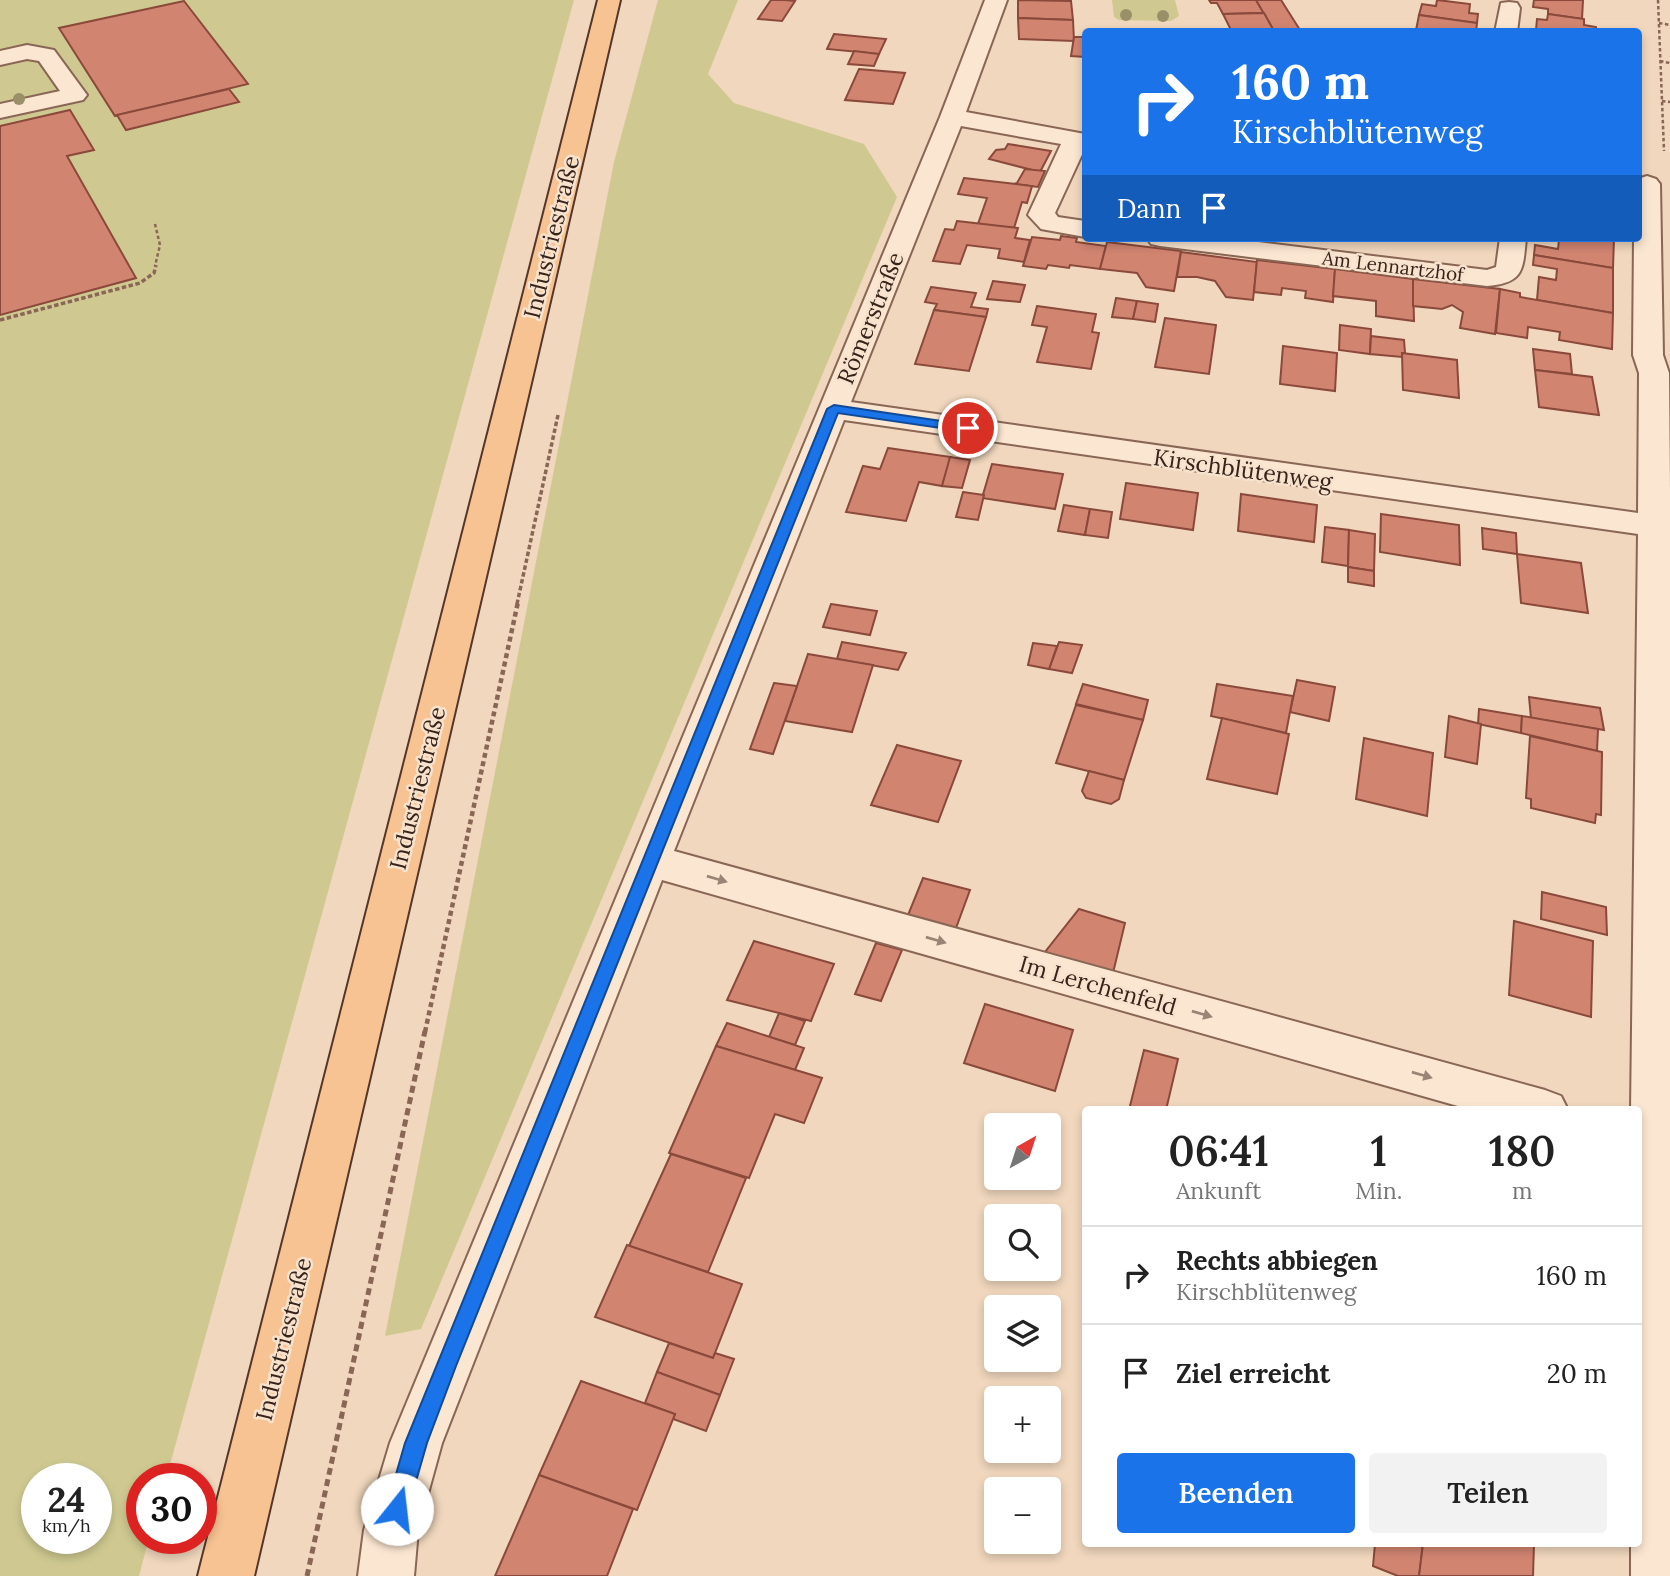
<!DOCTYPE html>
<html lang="de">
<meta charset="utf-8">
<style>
:root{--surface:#fff;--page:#f2f2f2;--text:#222;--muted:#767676;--line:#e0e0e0;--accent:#1a73e8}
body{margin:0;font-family:Lora,serif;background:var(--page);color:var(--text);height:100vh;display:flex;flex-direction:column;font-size:26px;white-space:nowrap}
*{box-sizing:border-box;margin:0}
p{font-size:23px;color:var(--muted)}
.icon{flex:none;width:38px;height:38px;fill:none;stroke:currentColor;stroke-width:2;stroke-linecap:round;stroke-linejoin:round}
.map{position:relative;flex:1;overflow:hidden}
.details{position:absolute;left:1082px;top:1106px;width:560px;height:441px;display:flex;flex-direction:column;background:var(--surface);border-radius:7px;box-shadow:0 4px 10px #0003}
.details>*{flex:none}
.hud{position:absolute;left:1082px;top:28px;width:560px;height:214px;border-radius:7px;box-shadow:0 4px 10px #0003;background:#1a73e8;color:#fff;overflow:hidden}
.needle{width:46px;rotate:39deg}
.buttons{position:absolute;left:984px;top:1113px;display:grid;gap:14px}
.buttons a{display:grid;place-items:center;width:77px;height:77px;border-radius:7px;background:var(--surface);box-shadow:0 4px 10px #0003;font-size:35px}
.speed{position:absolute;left:21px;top:1463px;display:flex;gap:14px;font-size:35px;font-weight:700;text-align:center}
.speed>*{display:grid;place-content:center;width:91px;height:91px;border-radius:50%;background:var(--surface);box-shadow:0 4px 10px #0003;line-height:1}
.speed small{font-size:18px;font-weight:400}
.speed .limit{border:10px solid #d22;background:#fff;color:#111}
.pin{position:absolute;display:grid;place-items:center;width:60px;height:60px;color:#fff;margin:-30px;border:4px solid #fff;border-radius:50%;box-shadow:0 2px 7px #0007}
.me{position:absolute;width:77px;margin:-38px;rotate:16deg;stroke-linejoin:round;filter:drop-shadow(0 0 5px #0008)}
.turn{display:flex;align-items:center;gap:24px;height:147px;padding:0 35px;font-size:32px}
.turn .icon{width:91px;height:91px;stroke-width:2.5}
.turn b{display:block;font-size:49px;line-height:60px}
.then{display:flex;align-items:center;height:66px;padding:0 35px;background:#0003;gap:14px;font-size:26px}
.eta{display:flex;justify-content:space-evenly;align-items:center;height:119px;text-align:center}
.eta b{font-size:42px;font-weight:600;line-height:49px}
.primary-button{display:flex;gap:14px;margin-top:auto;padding:14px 35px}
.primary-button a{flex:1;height:80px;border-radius:7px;background:var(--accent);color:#fff;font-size:28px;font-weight:600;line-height:80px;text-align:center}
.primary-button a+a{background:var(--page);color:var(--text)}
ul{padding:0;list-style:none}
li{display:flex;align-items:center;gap:21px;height:98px;padding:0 35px;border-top:2px solid var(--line)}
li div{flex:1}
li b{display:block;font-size:26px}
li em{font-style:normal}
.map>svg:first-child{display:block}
.green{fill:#cfc991;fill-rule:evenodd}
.building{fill:#d18571;stroke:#8a493a;stroke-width:2}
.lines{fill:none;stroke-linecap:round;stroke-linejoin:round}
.minor-casing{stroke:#896655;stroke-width:4}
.major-casing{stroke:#56362a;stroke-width:4}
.path-far3{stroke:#896655;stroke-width:2.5;stroke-dasharray:3.5 2.5;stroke-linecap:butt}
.path-far2{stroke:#896655;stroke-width:3.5;stroke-dasharray:4.5 2.5;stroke-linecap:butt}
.path-far1{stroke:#896655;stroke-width:4.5;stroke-dasharray:5 3.5;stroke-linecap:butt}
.path{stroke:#896655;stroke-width:5;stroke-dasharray:7 4.5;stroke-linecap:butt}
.minor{fill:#fbe6d1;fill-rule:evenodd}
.major{fill:#f7c392;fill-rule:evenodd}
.tree{fill:#9a9067}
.oneway{fill:#9a8476}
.route{fill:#1a73e8;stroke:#114b97;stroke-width:2}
.labels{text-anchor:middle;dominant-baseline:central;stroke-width:5;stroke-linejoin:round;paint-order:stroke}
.far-street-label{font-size:19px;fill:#38231b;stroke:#f7e3cd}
.street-label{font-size:23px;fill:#38231b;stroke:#f7e3cd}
</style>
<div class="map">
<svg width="1670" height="1576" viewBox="0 0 1670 1576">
<rect width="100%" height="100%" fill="#f0d7bd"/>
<g class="green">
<path d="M0,0H574L166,1479H142V1538H149L139,1576H0ZM37,1479H96V1538H37Z"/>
<path d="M658,0H738L708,74L734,103L864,144L897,197L421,1329L385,1336L614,162Z"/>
<path d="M1112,0H1175L1179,16L1171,21L1119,20L1114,17Z"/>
</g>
<g class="building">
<path d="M771,0H785L795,1L782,21L758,19Z"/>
<path d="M1018,0L1071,1L1073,20L1018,18Z"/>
<path d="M1209,0H1256L1264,13L1223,14L1217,3H1211Z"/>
<path d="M1256,0H1281L1300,30L1274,31Z"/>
<path d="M1437,0L1470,4L1469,13L1478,14L1477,23L1419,15L1422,4L1436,6Z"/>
<path d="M1534,0H1583L1582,19L1548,14V9L1533,7Z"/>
<path d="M184,1L248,84L115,116L59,28Z"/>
<path d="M1264,13L1274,31L1232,32L1223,14Z"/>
<path d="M1548,14L1584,19V25L1596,27V32L1536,30L1537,19L1547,20Z"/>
<path d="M1419,15L1477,23L1476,32L1416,30Z"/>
<path d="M1018,18L1073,20L1074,41L1019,39Z"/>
<path d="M834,34L886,39L879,54L827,49Z"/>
<path d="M1074,37H1085V57L1071,56Z"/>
<path d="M854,51L879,54L874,66L848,64Z"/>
<path d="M859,69L905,73L893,104L845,100Z"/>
<path d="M229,89L239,102L126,130L117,115Z"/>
<path d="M70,110L94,150L67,156L136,278L0,315V126Z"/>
<path d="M1008,144L1051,151L1040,172L989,159L996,150L1005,149Z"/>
<path d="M1025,169L1045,171L1038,187L1014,184L1017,183Z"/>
<path d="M964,178L1032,186L1027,203L1022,202L1014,228L978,224L987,198L958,194Z"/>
<path d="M957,221L1018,228L1015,238L1030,240L1024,262L998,258L1000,249L967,245L960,264L933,261L945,229L954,230Z"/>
<path d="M1061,236L1077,238L1076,242L1106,246L1100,269L1070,265L1069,268L1048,265L1046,269L1023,266L1032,237L1060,240Z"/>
<path d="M1553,238H1614L1613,268L1534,255L1535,245L1558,249L1559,239Z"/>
<path d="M1107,242L1181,251L1174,291L1146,287L1137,273L1100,269Z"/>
<path d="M1181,252L1257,262L1253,300L1226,297L1215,281L1197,277H1177Z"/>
<path d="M1534,255L1613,268V313L1537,300L1539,277L1556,280L1557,269L1533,265Z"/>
<path d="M1257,260L1335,269L1333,302L1305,298L1306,291L1282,288L1281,295L1254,292Z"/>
<path d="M1335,269L1413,279L1414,321L1376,316V301L1333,296Z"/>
<path d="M1413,279L1500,289L1495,334L1460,328L1463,312L1452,305L1442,309L1413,306Z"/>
<path d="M993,281L1025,285L1020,302L987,299Z"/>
<path d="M931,287L976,293L971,307L988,309L986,317L934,310L937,304L925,302Z"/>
<path d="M1500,289L1520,293V297L1613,313L1612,349L1559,340L1560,332L1528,327L1527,338L1496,333Z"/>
<path d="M1116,298L1137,301L1133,319L1112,317Z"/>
<path d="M1137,301L1158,304L1155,322L1133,319Z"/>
<path d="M1037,306L1096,314L1092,332L1099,333L1091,369L1037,362L1047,327L1032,325Z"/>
<path d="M934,310L986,317L969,371L915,364Z"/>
<path d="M1165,318L1216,325L1209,374L1155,367Z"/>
<path d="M1340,325L1371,329L1370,354L1339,350Z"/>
<path d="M1371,336L1404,340L1405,353H1402V357L1370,354Z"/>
<path d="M1283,346L1337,353L1335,391L1280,384Z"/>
<path d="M1533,349L1570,354L1572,374L1535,370Z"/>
<path d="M1402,353L1457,360L1459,398L1403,390Z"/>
<path d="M1535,370L1592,377L1599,415L1539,407Z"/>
<path d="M888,448L951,457L942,486L919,482L906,521L846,512L863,466L880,469Z"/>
<path d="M950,457L970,460L962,488L942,486Z"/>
<path d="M992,464L1063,474L1055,509L982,498Z"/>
<path d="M1126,483L1198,493L1193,530L1120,519Z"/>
<path d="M963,492L984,495L978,520L956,517Z"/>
<path d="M1241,494L1317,505L1314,542L1238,531Z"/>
<path d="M1064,505L1090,509L1085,535L1058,531Z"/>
<path d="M1090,509L1112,512L1108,538L1085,535Z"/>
<path d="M1381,514L1459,525L1460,565L1380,552Z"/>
<path d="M1325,527L1349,530L1348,566L1322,562Z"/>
<path d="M1482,528L1516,533L1517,554L1483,549Z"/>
<path d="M1349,530L1375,534L1374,571L1348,567Z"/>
<path d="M1517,554L1581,563L1588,613L1521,603Z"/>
<path d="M1348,567L1374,571V586L1348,582Z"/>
<path d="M831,604L877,611L870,635L823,627Z"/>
<path d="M842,642L906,653L898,670L837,659Z"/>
<path d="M1059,642L1082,645L1072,673L1049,669Z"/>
<path d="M1033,643L1057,646L1049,669L1028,665Z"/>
<path d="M808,654L873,665L852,732L785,721Z"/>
<path d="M1297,680L1335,687L1329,721L1290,712Z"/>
<path d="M774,683L797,686L773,754L750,749Z"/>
<path d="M1083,684L1148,700L1143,720L1076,704Z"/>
<path d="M1217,684L1293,696L1286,733L1211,716Z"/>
<path d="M1529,697L1600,708L1604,730L1531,718Z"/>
<path d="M1076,705L1143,720L1124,780L1056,763Z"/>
<path d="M1479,709L1522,716L1521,733L1478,724Z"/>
<path d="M1449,716L1481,724L1477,764L1445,757Z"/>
<path d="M1522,716L1598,729L1597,751L1521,733Z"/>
<path d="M1222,718L1289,734L1277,794L1207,779Z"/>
<path d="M1530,736L1602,752L1601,815L1596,814L1595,823L1531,808V799L1526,798Z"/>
<path d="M1364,738L1433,753L1427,816L1356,799Z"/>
<path d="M897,745L961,761L938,822L871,805Z"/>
<path d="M1089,771L1124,780L1119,799L1111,804L1086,798L1082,791Z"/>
<path d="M923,878L970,890L956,928L908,915Z"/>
<path d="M1542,892L1606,907L1607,935L1541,919Z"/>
<path d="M1079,909L1125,923L1113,973L1045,952Z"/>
<path d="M1514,921L1593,941L1591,1017L1509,995Z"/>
<path d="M754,941L834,964L811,1021L727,1000Z"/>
<path d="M876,943L902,950L881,1001L855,994Z"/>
<path d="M985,1004L1073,1030L1055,1091L964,1063Z"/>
<path d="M779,1013L805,1021L795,1045L769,1037Z"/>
<path d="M727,1023L804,1048L795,1070L716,1046Z"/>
<path d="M716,1046L822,1078L804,1123L775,1114L749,1178L669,1153Z"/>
<path d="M1144,1050L1178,1059L1166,1110H1129Z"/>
<path d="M671,1154L746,1178L708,1272L629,1246Z"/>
<path d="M627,1245L742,1284L713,1358L595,1317Z"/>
<path d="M669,1343L713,1358L715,1353L734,1359L720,1395L657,1372Z"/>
<path d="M657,1372L720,1395L706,1431L673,1419L675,1414L645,1403Z"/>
<path d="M581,1381L675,1414L637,1510L539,1475Z"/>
<path d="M539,1475L633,1509L607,1576H495Z"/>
<path d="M1375,1544H1423L1419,1576H1398L1373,1566Z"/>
<path d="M1423,1544H1534L1533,1576H1419Z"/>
</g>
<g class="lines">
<g class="minor-casing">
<g id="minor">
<path d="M985,0H1007L966,112L1085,134V148L1055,213L1058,217L1085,221V237L1041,229L1028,215L1061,144L961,126L851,402L1638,513L1639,373L1633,355L1634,238H1638V179L1647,176L1656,179L1660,184L1663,355L1669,373L1670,489V1576H1631V1544H1638V1110H1631L1638,534L844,420L674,851L1545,1090L1561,1096L1568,1110H1472L662,880L442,1443L418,1530L414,1576H358L364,1530L390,1443L940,117Z"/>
<path d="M1509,2L1517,3L1520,8L1517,32H1495L1501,3Z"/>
<path d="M27,45L54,50L87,95L83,100L0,118V104L60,91L39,61L27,59L0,65V51Z"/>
<path d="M1147,238H1226L1487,270L1496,267L1500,238H1526C1523,270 1524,283 1487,286L1160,246L1151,244Z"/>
</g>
</g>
<g class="major-casing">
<path id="major" d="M598,0H620L254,1576H198Z"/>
</g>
<g class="path-far3">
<path d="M1658,0L1664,151"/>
<path d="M1659,23L1670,25"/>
<path d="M1660,61L1670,63"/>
<path d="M1662,101L1670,102"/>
<path d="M155,224L160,245L155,266"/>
</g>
<g class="path-far2">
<path d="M0,320L140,283L154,273L156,265"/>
<path d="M517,604L558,415"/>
</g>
<path class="path-far1" d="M425,1032L518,602"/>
<path class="path" d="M307,1576L425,1031"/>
<use href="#minor" class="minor"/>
<use href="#major" class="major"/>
</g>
<g class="tree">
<circle cx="1126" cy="15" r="6"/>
<circle cx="1163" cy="16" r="6"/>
<circle cx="19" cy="99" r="6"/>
</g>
<defs><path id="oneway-solid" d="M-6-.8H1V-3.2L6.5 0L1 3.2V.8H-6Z" transform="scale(1.75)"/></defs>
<g class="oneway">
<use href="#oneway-solid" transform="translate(717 879) rotate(16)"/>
<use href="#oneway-solid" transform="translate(936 940) rotate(16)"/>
<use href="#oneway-solid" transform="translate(1202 1014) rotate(16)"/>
<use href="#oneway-solid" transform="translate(1422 1075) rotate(16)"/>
</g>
<path class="route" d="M834,405L968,425L974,428L968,432L838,413L456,1366L427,1443L408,1509L405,1517L397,1520L389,1517L386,1509L405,1443L827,409Z"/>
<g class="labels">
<g class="far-street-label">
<text transform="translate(1393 266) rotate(7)">Am Lennartzhof</text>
</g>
<g class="street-label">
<text transform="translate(551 237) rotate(-76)">Industriestraße</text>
<text transform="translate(870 318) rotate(-68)">Römerstraße</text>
<text transform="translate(1243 469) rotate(8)">Kirschblütenweg</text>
<text transform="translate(417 788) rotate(-76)">Industriestraße</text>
<text transform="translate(1098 985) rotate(16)">Im Lerchenfeld</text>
<text transform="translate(283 1339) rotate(-76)">Industriestraße</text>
</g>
</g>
</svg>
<div class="buttons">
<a><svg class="needle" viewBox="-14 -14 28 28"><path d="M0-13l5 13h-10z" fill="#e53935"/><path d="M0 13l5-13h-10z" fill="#767676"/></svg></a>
<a><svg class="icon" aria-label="search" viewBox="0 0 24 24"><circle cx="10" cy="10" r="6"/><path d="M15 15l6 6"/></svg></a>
<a><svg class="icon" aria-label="layers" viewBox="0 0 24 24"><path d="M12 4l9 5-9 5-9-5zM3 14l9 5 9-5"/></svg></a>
<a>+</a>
<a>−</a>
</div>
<div class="speed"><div>24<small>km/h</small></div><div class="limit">30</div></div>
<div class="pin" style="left:968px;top:428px;background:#d93025"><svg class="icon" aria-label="arrive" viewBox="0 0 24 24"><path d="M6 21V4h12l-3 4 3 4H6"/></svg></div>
<svg class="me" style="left:397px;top:1509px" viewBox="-20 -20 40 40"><circle r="19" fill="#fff"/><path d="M0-13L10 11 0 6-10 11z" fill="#1a73e8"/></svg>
<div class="hud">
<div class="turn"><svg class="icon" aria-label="right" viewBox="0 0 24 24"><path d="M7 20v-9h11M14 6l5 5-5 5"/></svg><div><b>160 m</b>Kirschblütenweg</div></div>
<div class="then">Dann<svg class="icon" aria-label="arrive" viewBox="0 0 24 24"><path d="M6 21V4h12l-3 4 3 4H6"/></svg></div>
</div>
<section class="details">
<div class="eta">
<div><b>06:41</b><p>Ankunft</p></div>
<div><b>1</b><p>Min.</p></div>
<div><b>180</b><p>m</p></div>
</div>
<ul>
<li><svg class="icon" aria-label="right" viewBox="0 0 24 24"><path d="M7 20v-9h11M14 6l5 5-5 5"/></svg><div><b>Rechts abbiegen</b><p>Kirschblütenweg</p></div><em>160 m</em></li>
<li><svg class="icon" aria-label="arrive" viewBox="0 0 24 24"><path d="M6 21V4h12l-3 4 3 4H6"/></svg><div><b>Ziel erreicht</b></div><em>20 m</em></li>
</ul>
<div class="primary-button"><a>Beenden</a><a>Teilen</a></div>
</section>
</div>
